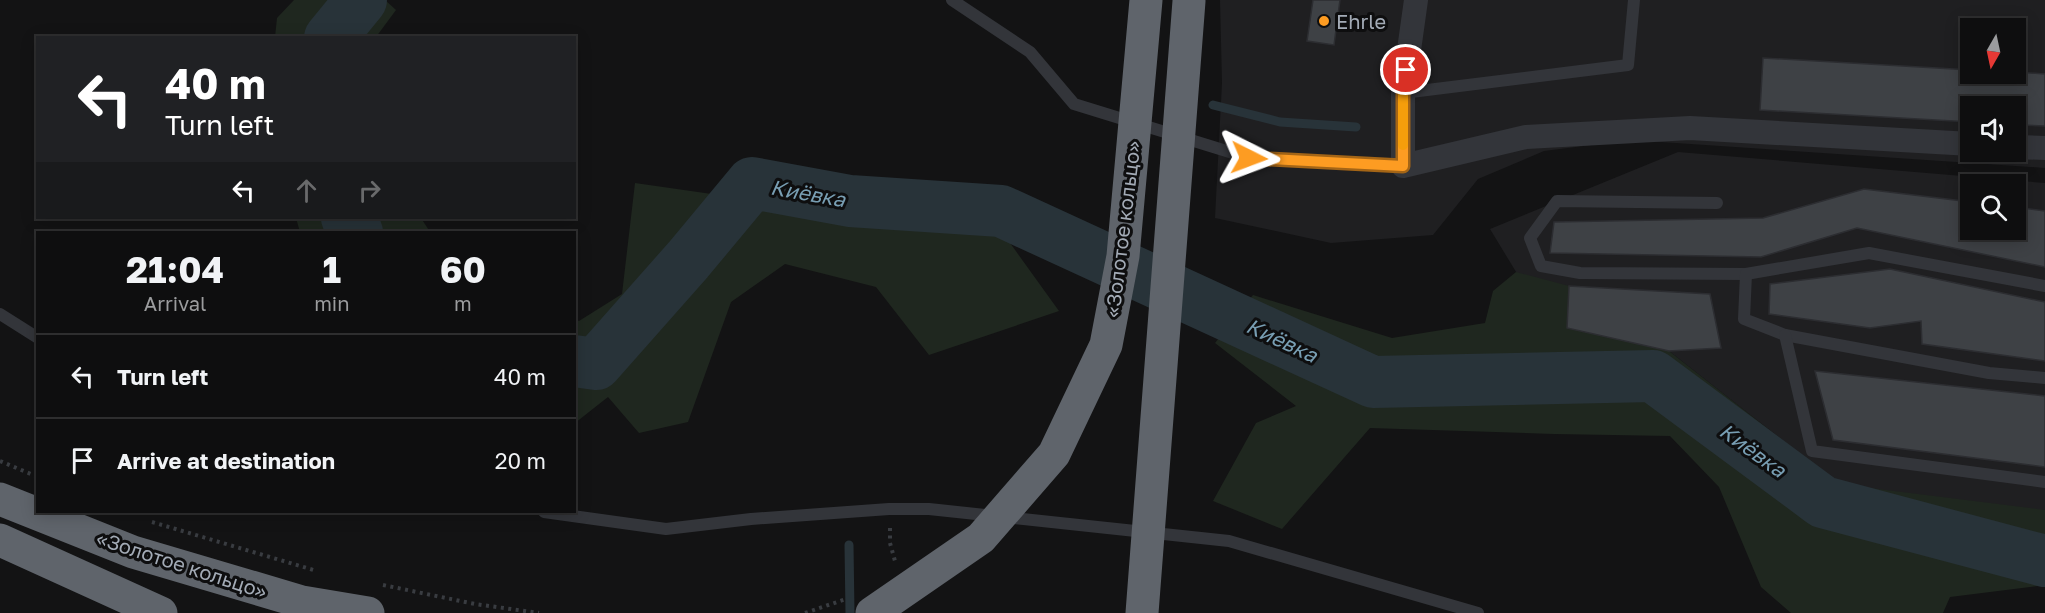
<!DOCTYPE html>
<meta charset="utf-8">
<style>
:root{--surface:#0e0e0f;--page:#1c1c1d;--text:#f1f3f6;--muted:#9b9c9e;--line:#2e2e2f}
body{margin:0;font-family:"Golos Text",sans-serif;background:var(--page);color:var(--text);height:100vh;display:flex;flex-direction:column;font-size:22px;white-space:nowrap}
*{box-sizing:border-box;margin:0}
p{font-size:20px;color:var(--muted)}
.icon{flex:none;width:33px;height:33px;fill:none;stroke:currentColor;stroke-width:2;stroke-linecap:round;stroke-linejoin:round}
.map{position:relative;flex:1;overflow:hidden}
.panel{position:absolute;left:36px;top:231px;width:540px;height:282px;display:flex;flex-direction:column;background:var(--surface);border-radius:0px;box-shadow:0 3px 15px #0003,0 0 0 2px var(--line)}
.panel>*{flex:none}
.top-card{position:absolute;left:36px;top:36px;width:540px;height:183px;border-radius:0px;box-shadow:0 3px 15px #0003,0 0 0 2px var(--line);background:#202124;color:#fff;overflow:hidden}
.needle{width:39px;rotate:189deg}
.fabs{position:absolute;left:1960px;top:18px;display:grid;gap:12px}
.fabs a{display:grid;place-items:center;width:66px;height:66px;border-radius:0px;background:var(--surface);box-shadow:0 3px 15px #0003,0 0 0 2px var(--line);font-size:30px}
.pin{position:absolute;display:grid;place-items:center;width:51px;height:51px;color:#fff;margin:-26px;border:3px solid #fff;border-radius:50%;box-shadow:0 2px 6px #0007}
.me{position:absolute;width:66px;margin:-33px;rotate:93deg;stroke-linejoin:round;filter:drop-shadow(0 0 4px #0008)}
.turn{display:flex;align-items:center;gap:21px;height:126px;padding:0 30px;font-size:27px}
.turn .icon{width:78px;height:78px;stroke-width:2.5}
.turn b{display:block;font-size:42px;line-height:51px}
.lanes{display:flex;align-items:center;height:57px;padding:0 30px;background:#0003;justify-content:center;gap:30px;direction:ltr}
.lanes .off{opacity:.35}
.eta{display:flex;justify-content:space-evenly;align-items:center;height:102px;text-align:center}
.eta b{font-size:36px;font-weight:700;line-height:42px}
ul{padding:0;list-style:none}
li{display:flex;align-items:center;gap:18px;height:84px;padding:0 30px;border-top:2px solid var(--line)}
li div{flex:1}
li b{display:block;font-size:22px}
li em{font-style:normal}
.map>svg:first-child{display:block}
.built{fill:#1f1f21;fill-rule:evenodd}
.green{fill:#1f271f}
.lines{fill:none;stroke-linecap:round;stroke-linejoin:round}
.stream{stroke:#283339;stroke-width:9}
.river{stroke:#283339;stroke-width:52}
.building{fill:#3e4145;stroke:#2c2d31;stroke-width:1.5}
.path{stroke:#393c41;stroke-width:4;stroke-dasharray:3 4.5;stroke-linecap:butt}
.lane{stroke:#33353a;stroke-width:12}
.street{stroke:#33353a;stroke-width:24}
.highway{stroke:#5f646b;stroke-width:33}
.path-bridge{stroke:#393c41;stroke-width:4;stroke-dasharray:3 4.5;stroke-linecap:butt}
.highway-bridge{stroke:#5f646b;stroke-width:33}
.route-casing{stroke:#a46516;stroke-width:15}
.route{stroke:#fd9c22;stroke-width:10}
.slow{stroke:#f59e0b;stroke-width:10}
.poi-dot{fill:#fd9c22;stroke:#0e0e0f;stroke-width:2}
.labels{text-anchor:middle;dominant-baseline:central;stroke-width:6;stroke-linejoin:round;paint-order:stroke}
.poi-label{font-size:20px;fill:#a3abb6;stroke:#0e0e0f;text-anchor:start}
.street-label{font-size:20px;fill:#a3abb6;stroke:#0e0e0f}
.water-label{font-size:21px;font-style:italic;fill:#789eb3;stroke:#0e0e0f}
</style>
<div class="map">
<svg width="2045" height="613" viewBox="0 0 2045 613">
<rect width="100%" height="100%" fill="#131314"/>
<g class="built">
<path d="M1220,0H2045V168L1631,140L1544,151L1478,179L1433,235L1331,243L1215,218L1222,83ZM1971,28H2016V74H1971ZM1971,106H2016V152H1971Z"/>
<path d="M1678,152L2045,183V530L1838,484L1669,351L1547,323L1490,229ZM1971,184H2016V230H1971Z"/>
</g>
<g class="green">
<path d="M294,0H385L396,10L376,37H275L277,18Z"/>
<path d="M635,183L1005,236L1059,311L929,355L876,287L785,264L731,302L688,422L639,433L608,397L575,423V319L579,321L622,294Z"/>
<path d="M296,218H421L430,232H300Z"/>
<path d="M1516,272L1569,286L1568,328L1669,351L1838,484L2045,510V585L1950,597L1943,613H1791L1761,587L1719,487L1670,436L1554,434L1370,428L1282,529L1213,501L1256,423L1296,406L1215,343L1253,295L1392,338L1485,323L1493,291Z"/>
</g>
<g class="lines">
<g class="stream">
<path d="M1213,105L1280,122L1356,127"/>
<path d="M849,545L850,613"/>
</g>
<g class="river">
<path d="M330,38L361,0"/>
<path d="M347,218L357,232"/>
<path d="M574,361L596,364L688,260L752,183L850,201L1001,211L1373,382L1653,376L1823,502L2045,561"/>
</g>
</g>
<g class="building">
<path d="M1313,0H1340L1334,45L1307,41Z"/>
<path d="M1763,58L1971,70V74L2016,72L2045,74V126L2016,125V106H1971V122L1760,110Z"/>
<path d="M1864,189L1971,202V230H2016V207L2045,211V267L1857,228L1761,257L1550,253L1554,222L1763,218Z"/>
<path d="M1890,269L2045,302V361L1922,344L1921,321L1870,328L1769,314L1770,284Z"/>
<path d="M1569,286L1710,294L1721,348L1669,351L1567,328Z"/>
<path d="M1815,371L2045,396V467L1833,440Z"/>
</g>
<g class="lines">
<g class="path">
<path d="M0,461L38,477"/>
<path d="M152,522L317,571"/>
<path d="M890,528V543L895,561"/>
<path d="M383,585L475,604L539,613"/>
</g>
<g class="lane">
<path d="M952,0L1030,52L1074,104L1249,158L1403,166"/>
<path d="M1403,93L1628,65L1634,0"/>
<path d="M1717,203L1557,201L1530,238L1541,266L1580,273L1746,274"/>
<path d="M2045,286L1869,253L1746,274L1744,319L1785,335L1989,373L2045,378"/>
<path d="M0,314L38,338"/>
<path d="M1785,335L1812,451L2045,482"/>
<path d="M544,512L666,529L751,519L889,509H929L1229,541L1478,613"/>
</g>
<g class="street">
<path d="M1416,0L1403,93V166L1526,137L1690,128L1971,144"/>
<path d="M2016,147L2045,148"/>
</g>
<g class="highway">
<path d="M0,499L133,552L302,602L368,613"/>
<path d="M0,540L161,613"/>
</g>
<path class="path-bridge" d="M805,613L846,599"/>
<g class="highway-bridge">
<path d="M872,613L981,538L1054,454L1106,345L1123,256L1146,0"/>
<path d="M1142,613L1189,1"/>
</g>
</g>
<g class="lines">
<g class="route-casing">
<path id="route" d="M1249,158L1403,166V93L1406,70"/>
</g>
<use href="#route" class="route"/>
<path class="slow" d="M1403,145V95"/>
</g>
<circle class="poi-dot" cx="1324" cy="21" r="6"/>
<g class="labels">
<g class="poi-label">
<text x="1336" y="21">Ehrle</text>
</g>
<g class="street-label">
<text transform="translate(1122 229) rotate(-83)">«Золотое кольцо»</text>
<text transform="translate(182 564) rotate(18)">«Золотое кольцо»</text>
</g>
<g class="water-label">
<text transform="translate(808 193) rotate(10)">Киёвка</text>
<text transform="translate(1282 340) rotate(25)">Киёвка</text>
<text transform="translate(1753 450) rotate(36)">Киёвка</text>
</g>
</g>
</svg>
<div class="fabs">
<a><svg class="needle" viewBox="-14 -14 28 28"><path d="M0-13l5 13h-10z" fill="#e53935"/><path d="M0 13l5-13h-10z" fill="#9b9c9e"/></svg></a>
<a><svg class="icon" aria-label="sound" viewBox="0 0 24 24"><path d="M4 9h4l5-4v14l-5-4H4zM17 9q2 3 0 6"/></svg></a>
<a><svg class="icon" aria-label="search" viewBox="0 0 24 24"><circle cx="10" cy="10" r="6"/><path d="M15 15l6 6"/></svg></a>
</div>
<div class="pin" style="left:1406px;top:70px;background:#d93025"><svg class="icon" aria-label="arrive" viewBox="0 0 24 24"><path d="M6 21V4h12l-3 4 3 4H6"/></svg></div>
<svg class="me" style="left:1249px;top:158px" viewBox="-20 -20 40 40"><path d="M0-17L14 15 0 8-14 15z" fill="#fd9c22" stroke="#fff" stroke-width="4"/></svg>
<div class="top-card">
<div class="turn"><svg class="icon" aria-label="left" viewBox="0 0 24 24"><path d="M17 20v-9H6M10 6l-5 5 5 5"/></svg><div><b>40 m</b>Turn left</div></div>
<div class="lanes"><svg class="icon" aria-label="left" viewBox="0 0 24 24"><path d="M17 20v-9H6M10 6l-5 5 5 5"/></svg><svg class="icon off" aria-label="ahead" viewBox="0 0 24 24"><path d="M12 20V5M6 11l6-6 6 6"/></svg><svg class="icon off" aria-label="right" viewBox="0 0 24 24"><path d="M7 20v-9h11M14 6l5 5-5 5"/></svg></div>
</div>
<section class="panel">
<div class="eta">
<div><b>21:04</b><p>Arrival</p></div>
<div><b>1</b><p>min</p></div>
<div><b>60</b><p>m</p></div>
</div>
<ul>
<li><svg class="icon" aria-label="left" viewBox="0 0 24 24"><path d="M17 20v-9H6M10 6l-5 5 5 5"/></svg><div><b>Turn left</b></div><em>40 m</em></li>
<li><svg class="icon" aria-label="arrive" viewBox="0 0 24 24"><path d="M6 21V4h12l-3 4 3 4H6"/></svg><div><b>Arrive at destination</b></div><em>20 m</em></li>
</ul>
</section>
</div>
